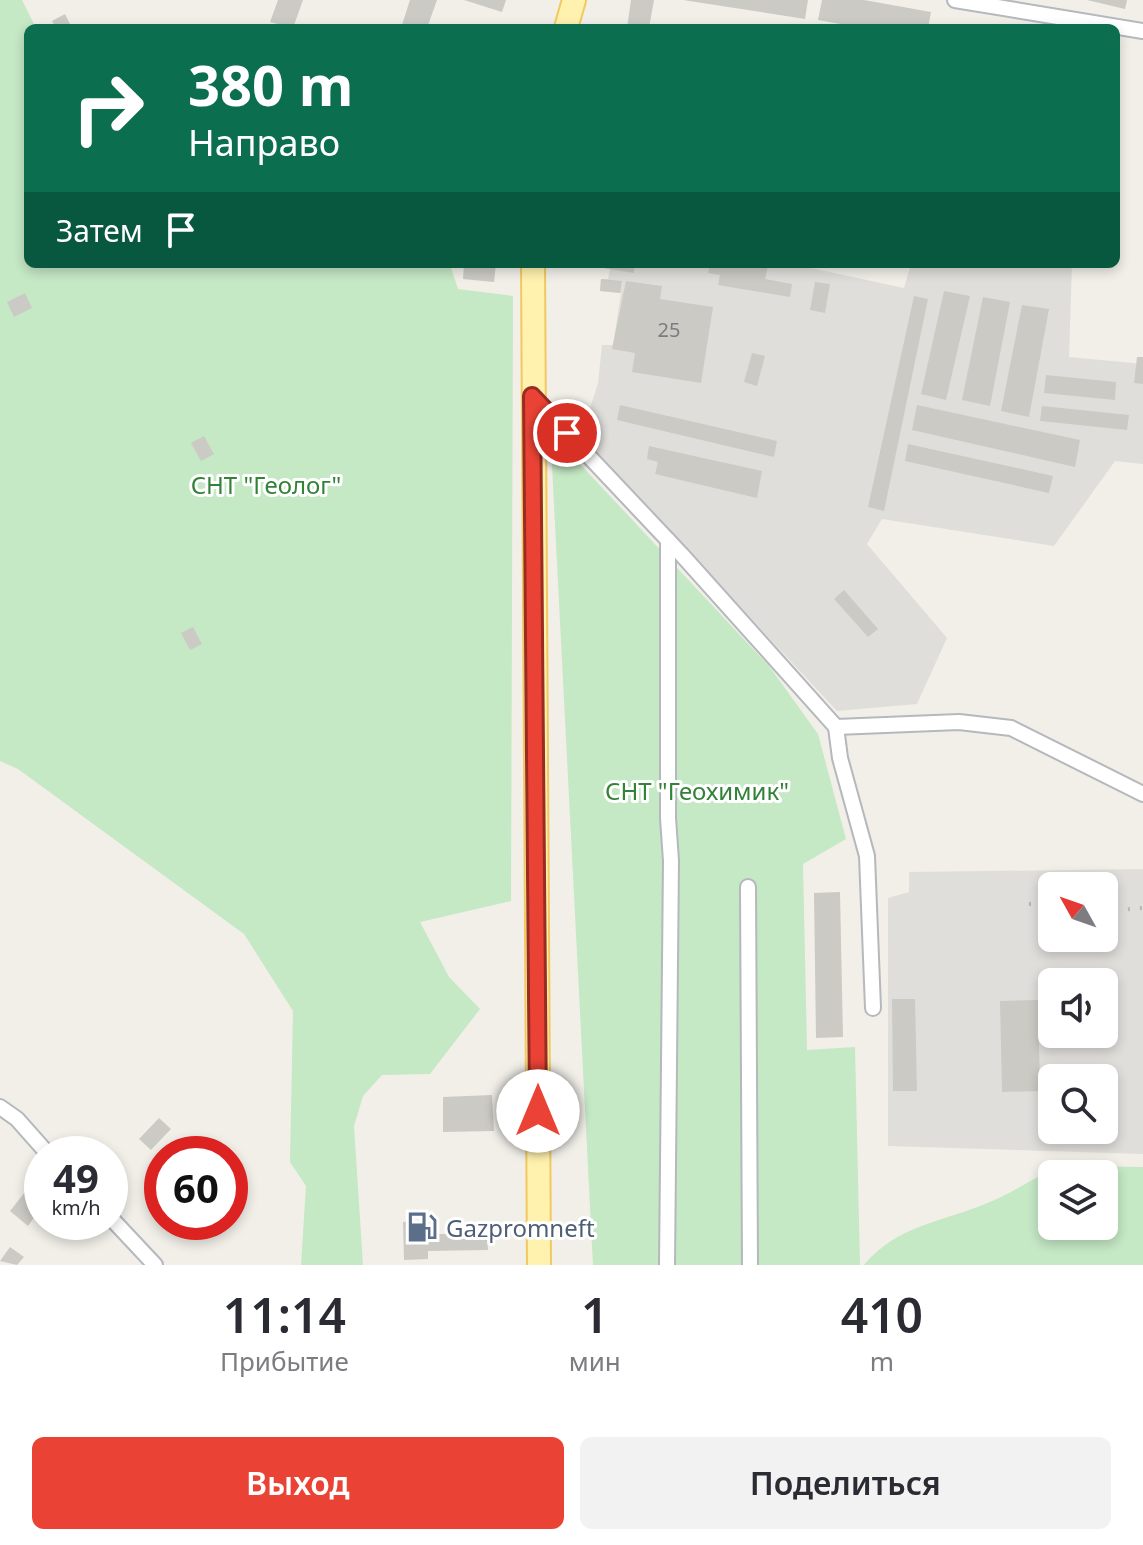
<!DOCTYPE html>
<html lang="ru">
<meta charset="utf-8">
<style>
:root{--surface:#fff;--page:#f2f2f3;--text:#2b2b33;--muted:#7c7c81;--accent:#ea4335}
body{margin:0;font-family:"Noto Sans",sans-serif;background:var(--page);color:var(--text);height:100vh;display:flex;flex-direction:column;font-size:30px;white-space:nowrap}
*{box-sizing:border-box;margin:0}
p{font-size:26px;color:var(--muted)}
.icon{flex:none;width:44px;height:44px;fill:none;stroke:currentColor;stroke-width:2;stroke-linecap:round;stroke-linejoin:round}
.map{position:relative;height:1265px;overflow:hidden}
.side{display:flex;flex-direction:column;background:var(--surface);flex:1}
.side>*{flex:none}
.hud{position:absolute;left:24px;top:24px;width:1096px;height:244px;border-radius:12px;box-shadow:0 4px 12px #0003;background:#0b6e4f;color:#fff;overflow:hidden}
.needle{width:52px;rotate:310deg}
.buttons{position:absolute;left:1038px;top:872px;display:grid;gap:16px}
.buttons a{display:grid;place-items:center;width:80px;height:80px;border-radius:12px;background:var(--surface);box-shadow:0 4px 12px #0003;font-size:40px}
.speed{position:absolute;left:24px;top:1136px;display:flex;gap:16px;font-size:40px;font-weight:700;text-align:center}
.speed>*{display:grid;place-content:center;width:104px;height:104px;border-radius:50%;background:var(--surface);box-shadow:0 4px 12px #0003;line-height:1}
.speed small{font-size:20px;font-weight:400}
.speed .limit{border:12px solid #d22;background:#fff;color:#111}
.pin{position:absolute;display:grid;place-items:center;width:68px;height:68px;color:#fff;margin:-34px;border:4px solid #fff;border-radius:50%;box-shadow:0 2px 8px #0007}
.me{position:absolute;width:88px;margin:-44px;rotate:0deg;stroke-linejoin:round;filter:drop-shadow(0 0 6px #0008)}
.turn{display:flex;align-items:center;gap:28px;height:168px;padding:0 32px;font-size:36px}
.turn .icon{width:104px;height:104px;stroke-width:2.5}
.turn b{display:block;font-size:56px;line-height:68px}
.then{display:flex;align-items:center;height:76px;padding:0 32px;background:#0003;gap:16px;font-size:30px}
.eta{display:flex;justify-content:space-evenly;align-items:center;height:136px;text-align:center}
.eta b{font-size:48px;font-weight:600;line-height:56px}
.action{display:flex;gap:16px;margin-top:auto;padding:16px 32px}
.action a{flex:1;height:92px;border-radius:12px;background:var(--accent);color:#fff;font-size:32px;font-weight:600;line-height:92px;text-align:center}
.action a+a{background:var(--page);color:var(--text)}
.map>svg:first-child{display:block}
.industrial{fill:#e0deda;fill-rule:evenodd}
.green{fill:#c5e8c5;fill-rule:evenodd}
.building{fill:#cccac5}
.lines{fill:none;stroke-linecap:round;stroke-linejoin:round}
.minor-casing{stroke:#b5b8bc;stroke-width:18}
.primary-casing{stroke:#f2c960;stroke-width:26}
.minor{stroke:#fff;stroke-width:14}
.primary{stroke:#fff2af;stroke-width:22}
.rail{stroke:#b6b7b8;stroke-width:4;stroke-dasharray:2 10;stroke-linecap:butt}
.route-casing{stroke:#982c22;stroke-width:20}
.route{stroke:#ea4335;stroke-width:14}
.labels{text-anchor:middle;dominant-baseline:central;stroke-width:6;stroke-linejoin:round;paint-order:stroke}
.number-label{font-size:20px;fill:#7a7d7f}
.park-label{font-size:24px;fill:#348238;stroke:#fff}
.service-label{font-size:24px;fill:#4e5e75;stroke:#fff;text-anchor:start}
</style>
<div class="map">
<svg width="1143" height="1265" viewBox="0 0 1143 1265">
<rect width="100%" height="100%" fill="#f1efe8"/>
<g class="industrial">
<path d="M611,264H792L904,288L911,264H1072L1069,357L1143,364V464L1115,461L1054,546L882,519L867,544L947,638L917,704L837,711L581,436L598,383L602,345H613L621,293L600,291L601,279H608Z"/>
<path d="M1143,869V1154L888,1146V898L909,892V872ZM1052,886H1104V938H1052ZM1052,982H1104V1034H1052ZM1052,1078H1104V1130H1052Z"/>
</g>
<g class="green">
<path d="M0,0H22L36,28H28V264H446L450,265L458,289L513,296L511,901L420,922L449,977L480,1009L430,1074L382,1075L363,1096L354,1126L363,1265H301L306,1186L290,1162L293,1011L244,934L18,769L0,761Z"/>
<path d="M551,446L565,448L769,666L818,734L846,839L803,864L807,1050L855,1047L860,1265H593Z"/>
<path d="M1064,1166L1143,1167V1265H864C896,1226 941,1222 985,1204C1013,1194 1035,1175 1064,1166ZM1052,1174H1104V1226H1052Z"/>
</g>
<g class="building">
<path d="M278,0H303L293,28L270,22Z"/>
<path d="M410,0H437L427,28H401Z"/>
<path d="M464,0H506L502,12Z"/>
<path d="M631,0H654L649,28H627Z"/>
<path d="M683,0H808L805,19Z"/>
<path d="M822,0H864L931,12L928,28H863L818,20Z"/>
<path d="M1087,0H1127L1125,9Z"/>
<path d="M65,14L72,28H56L52,21Z"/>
<path d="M464,264H496L494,282L463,279Z"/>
<path d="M579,264H635L634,273Z"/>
<path d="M710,264L768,266L765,279L792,284L790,297L718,285L720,275L708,273Z"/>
<path d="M601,279L622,281L620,293L600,291Z"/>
<path d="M626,281L662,286L660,299L713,307L701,383L632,372L635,353L612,349Z"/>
<path d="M815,282L830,284L825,313L810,310Z"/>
<path d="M944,291L970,296L946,400L921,394Z"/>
<path d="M25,293L32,308L14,317L7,302Z"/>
<path d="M914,296L928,299L884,511L868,507Z"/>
<path d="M983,297L1010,302L990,406L962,400Z"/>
<path d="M1022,305L1049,309L1029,417L1001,411Z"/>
<path d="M752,353L765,356L757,386L744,382Z"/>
<path d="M1137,357H1143V384L1134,383Z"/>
<path d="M1046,375L1116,382L1115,400L1044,393Z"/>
<path d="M620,405L777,441L774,457L617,420Z"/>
<path d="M917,405L1080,440L1075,467L912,430Z"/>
<path d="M1042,406L1129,415L1127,430L1040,421Z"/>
<path d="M204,436L214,454L201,461L191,443Z"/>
<path d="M908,444L1053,476L1049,493L905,461Z"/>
<path d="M649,446L762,471L757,498L655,474L658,462L647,459Z"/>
<path d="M844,590L878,629L868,637L834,599Z"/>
<path d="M193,627L202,644L190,650L181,633Z"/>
<path d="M840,892L843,1037L816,1038L814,893Z"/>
<path d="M892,999H915L917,1091H893Z"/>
<path d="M1038,1000L1040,1091L1002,1092L1000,1001Z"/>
<path d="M492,1095L494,1131L443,1132V1097Z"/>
<path d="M159,1118L171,1129L151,1150L139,1139Z"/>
<path d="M25,1192L42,1206L28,1226L10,1211Z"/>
<path d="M427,1221V1234H487L488,1250L428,1251V1259L404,1260L403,1222Z"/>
<path d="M10,1247L24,1257L17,1265L0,1261Z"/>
</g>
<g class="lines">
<g class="minor-casing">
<g id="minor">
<path d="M955,0L1143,31"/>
<path d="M532,396L682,555L836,727L959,722L1011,728L1143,794"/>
<path d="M836,727L840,758L867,856L873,1008"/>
<path d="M748,887L750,1265"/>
<path d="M0,1107L17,1119L48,1154"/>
<path d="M110,1217L155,1265"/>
<path d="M667,1265L671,861L668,818V540"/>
</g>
</g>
<g class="primary-casing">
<g id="primary">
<path d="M566,28L574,0"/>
<path d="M533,264L539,1265"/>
</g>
</g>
<use href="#minor" class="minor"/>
<use href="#primary" class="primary"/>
<g class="rail">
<path d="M1029,904L1052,903"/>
<path d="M1104,911L1143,908"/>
</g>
</g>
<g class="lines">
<g class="route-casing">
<path id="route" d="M538,1111L532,396L567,433"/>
</g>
<use href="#route" class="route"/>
</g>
<defs>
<g id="fuel-bare" transform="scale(2.4)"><path d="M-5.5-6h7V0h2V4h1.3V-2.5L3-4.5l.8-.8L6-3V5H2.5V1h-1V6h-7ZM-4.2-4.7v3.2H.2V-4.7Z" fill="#5c6f8a" stroke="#fff" stroke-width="2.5" paint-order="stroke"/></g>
</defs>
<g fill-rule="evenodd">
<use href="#fuel-bare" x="422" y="1227"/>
</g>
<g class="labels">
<g class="number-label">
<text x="669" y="329">25</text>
</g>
<g class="park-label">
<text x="266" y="484">СНТ "Геолог"</text>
<text x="697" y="790">СНТ "Геохимик"</text>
</g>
<g class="service-label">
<text x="446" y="1227">Gazpromneft</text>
</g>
</g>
</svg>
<div class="buttons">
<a><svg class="needle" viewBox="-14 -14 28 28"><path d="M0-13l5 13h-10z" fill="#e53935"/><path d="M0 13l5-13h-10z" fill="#7c7c81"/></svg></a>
<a><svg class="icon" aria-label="sound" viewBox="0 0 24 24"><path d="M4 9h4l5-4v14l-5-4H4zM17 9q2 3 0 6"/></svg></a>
<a><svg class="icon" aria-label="search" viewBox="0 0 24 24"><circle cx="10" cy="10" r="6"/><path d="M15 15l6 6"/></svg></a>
<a><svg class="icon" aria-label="layers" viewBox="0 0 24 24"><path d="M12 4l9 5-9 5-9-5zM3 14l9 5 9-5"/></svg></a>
</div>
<div class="speed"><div>49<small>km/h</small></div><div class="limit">60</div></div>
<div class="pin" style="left:567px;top:433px;background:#d93025"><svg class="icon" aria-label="arrive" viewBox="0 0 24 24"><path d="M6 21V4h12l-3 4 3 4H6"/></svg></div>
<svg class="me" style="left:538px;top:1111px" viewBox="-20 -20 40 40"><circle r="19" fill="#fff"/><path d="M0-13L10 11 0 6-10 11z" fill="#ea4335"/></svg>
<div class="hud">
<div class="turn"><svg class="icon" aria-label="right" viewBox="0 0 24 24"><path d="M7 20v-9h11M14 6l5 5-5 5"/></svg><div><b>380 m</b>Направо</div></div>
<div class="then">Затем<svg class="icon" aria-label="arrive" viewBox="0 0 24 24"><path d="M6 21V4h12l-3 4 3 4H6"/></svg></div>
</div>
</div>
<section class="side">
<div class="eta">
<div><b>11:14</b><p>Прибытие</p></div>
<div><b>1</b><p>мин</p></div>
<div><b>410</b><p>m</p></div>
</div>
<div class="action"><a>Выход</a><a>Поделиться</a></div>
</section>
